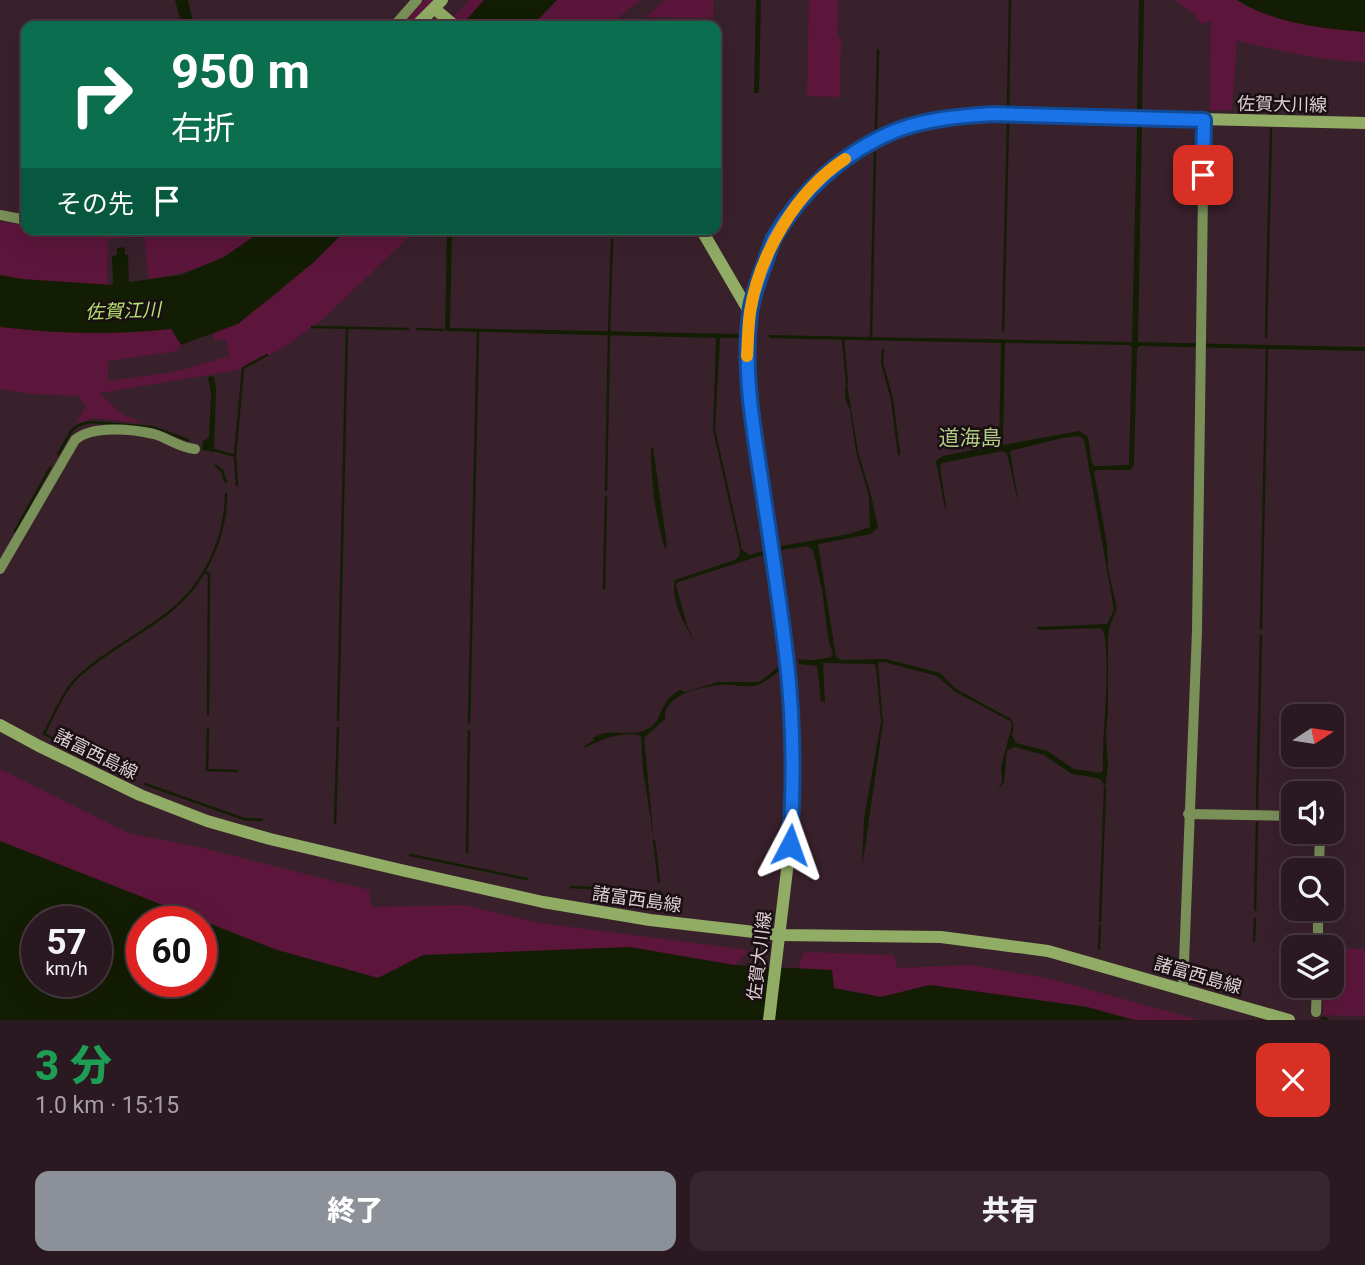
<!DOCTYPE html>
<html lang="ja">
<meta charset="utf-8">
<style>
:root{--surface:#2b1921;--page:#37262e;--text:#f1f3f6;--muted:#a6a0a5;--line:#47383f;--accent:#8c9099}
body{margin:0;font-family:Roboto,"Noto Sans JP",sans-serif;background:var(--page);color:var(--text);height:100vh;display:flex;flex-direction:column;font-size:26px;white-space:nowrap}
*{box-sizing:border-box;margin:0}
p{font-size:23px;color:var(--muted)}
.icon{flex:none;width:38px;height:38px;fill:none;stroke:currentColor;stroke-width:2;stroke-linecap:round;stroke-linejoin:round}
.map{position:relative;height:1020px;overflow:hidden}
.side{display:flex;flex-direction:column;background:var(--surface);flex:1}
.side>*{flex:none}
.top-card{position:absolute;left:21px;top:21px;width:700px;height:214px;border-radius:14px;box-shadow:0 7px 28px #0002,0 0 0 2px var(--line);background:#0b6e4f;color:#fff;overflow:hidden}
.needle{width:46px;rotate:78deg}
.buttons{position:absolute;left:1281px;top:704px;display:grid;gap:14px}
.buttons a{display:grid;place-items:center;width:63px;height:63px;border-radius:14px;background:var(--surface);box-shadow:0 7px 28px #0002,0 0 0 2px var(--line);font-size:35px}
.speed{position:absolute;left:21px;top:906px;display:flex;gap:14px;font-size:35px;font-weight:700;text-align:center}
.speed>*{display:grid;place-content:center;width:91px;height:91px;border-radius:50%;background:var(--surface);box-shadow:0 7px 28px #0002,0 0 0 2px var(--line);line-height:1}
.speed small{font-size:18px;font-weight:400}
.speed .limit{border:10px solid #d22;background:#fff;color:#111}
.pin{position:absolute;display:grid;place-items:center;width:60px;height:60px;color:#fff;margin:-30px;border-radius:14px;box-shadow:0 4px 10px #0006}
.me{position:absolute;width:77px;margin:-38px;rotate:4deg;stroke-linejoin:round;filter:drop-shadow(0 0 5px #0008)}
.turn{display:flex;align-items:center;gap:24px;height:147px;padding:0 35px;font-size:32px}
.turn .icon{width:91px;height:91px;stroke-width:2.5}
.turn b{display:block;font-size:49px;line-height:60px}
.then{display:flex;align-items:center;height:66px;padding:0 35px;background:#0003;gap:14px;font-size:26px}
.round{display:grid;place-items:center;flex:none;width:74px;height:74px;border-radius:14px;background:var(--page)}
.summary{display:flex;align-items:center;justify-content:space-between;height:119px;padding:0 35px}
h1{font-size:42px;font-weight:800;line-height:52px;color:#1e9e55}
.primary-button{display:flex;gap:14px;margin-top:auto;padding:14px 35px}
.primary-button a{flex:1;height:80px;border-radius:14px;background:var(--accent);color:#fff;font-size:28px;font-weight:800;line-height:80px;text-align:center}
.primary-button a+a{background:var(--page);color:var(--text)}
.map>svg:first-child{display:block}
.green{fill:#5c163b;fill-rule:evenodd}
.water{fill:#131d03;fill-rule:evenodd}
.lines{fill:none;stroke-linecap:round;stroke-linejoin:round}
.stream{stroke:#131d03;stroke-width:2.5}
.secondary{stroke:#7a9059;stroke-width:10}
.primary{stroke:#91ac65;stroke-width:12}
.route-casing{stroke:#114b97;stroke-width:18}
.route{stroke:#1a73e8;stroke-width:12}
.slow{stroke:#f59e0b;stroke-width:12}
.labels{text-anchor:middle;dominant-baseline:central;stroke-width:5;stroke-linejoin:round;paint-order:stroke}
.street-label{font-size:18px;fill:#deced4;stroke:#190f13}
.water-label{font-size:19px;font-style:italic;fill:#b7e16f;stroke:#190f13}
.quarter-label{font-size:21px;fill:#afcb84;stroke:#190f13}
</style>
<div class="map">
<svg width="1365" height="1020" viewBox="0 0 1365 1020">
<rect width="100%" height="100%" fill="#39212c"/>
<g class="green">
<path d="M424,0H434L411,26H401Z"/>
<path d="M470,0H484L461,26H422L438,22L445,26Z"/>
<path d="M557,0H640L608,26H532Z"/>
<path d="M666,0H713V18L645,17Z"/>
<path d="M809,0H838L837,38H841L840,97L807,96Z"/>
<path d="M1175,0H1237L1246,6L1299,23L1365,32V62C1322,61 1279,50 1237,41L1232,110H1210L1211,21L1201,24L1193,13Z"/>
<path d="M0,222L26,225V229H264C224,259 199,272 149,279L144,237L108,239L107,284L113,285L0,284Z"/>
<path d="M347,229H417L324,318L283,348L243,369L99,393L123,415L144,423L93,418L76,424L86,406L79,396L34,394L0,389V317L270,300ZM214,333V340L225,339L230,356L174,372L108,381V361L177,351L181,345Z"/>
<path d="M0,769L128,833L199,847L369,890L371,907L464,905L539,923L749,950L735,965L798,968L804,952L893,955L898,968L970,965L1051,979L1199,1020H1134L1087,1007L930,985L881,997L834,988L379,978L277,950L201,933V922L0,862Z"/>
<path d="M1332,949H1365V1016L1323,1015L1324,985H1332Z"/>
</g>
<g class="water">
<path d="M175,0H188L194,26H182Z"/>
<path d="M484,0H557L532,26H461Z"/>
<path d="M756,0H761L759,93H754Z"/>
<path d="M1139,0H1144L1142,110H1137Z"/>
<path d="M1237,0H1365V32C1321,28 1275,24 1237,0Z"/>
<path d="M1137,126H1142L1138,342L1365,347V351L1139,346L1137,349L1134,465L1131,470H1096L1094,472L1107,545L1108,569L1117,609L1110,625L1108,636V713L1106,733L1108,766L1105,789L1102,781L1097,778L1072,774L1044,755L1014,747L1007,751L1004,783L998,790L1002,782L1001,767L1012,725L1010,721L954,691L937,676L884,662L878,663L883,723L862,868L864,818L881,722L876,667L874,664L823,663L825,702L821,701L817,666L799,664L798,659C810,661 820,660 831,657L833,653L829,643L822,590L813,550L807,546L781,550V546L849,534L870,527L869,496L856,452L850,409C845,402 843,391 847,384L858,452L871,495L878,527L871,534L818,544L836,657L842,660L886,659L940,673L956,689L1011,719L1014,726L1012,735L1016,743L1047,751L1074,769L1101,773L1103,769C1102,724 1111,677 1104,632L1101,628L1039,630L1036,627L1107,624L1114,610L1084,440L1079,436L1062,438L1010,451L1019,506L1007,454L1003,451L942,463L940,466L946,506L945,509L936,461L943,456L999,445L1001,343L802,339L770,338L768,335L1132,342ZM1005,343L1130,345L1132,348L1129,465L1095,466L1092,464L1088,437L1079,431L1003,445Z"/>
<path d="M264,229H347L314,262L238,324L181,345L171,329C114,335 58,334 0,327V275L22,279L113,285L112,256L117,255V248L125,247V255H128L129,282L180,275L223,258Z"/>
<path d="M447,229H452L450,328L739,334L738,338H720L715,429L742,549L749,555L763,551V555L678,582L676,585L687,625L694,641C685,625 670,599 675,580L735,560L739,556L740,550L713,430L716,338L445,331Z"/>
<path d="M210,376L214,377L216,389L214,452L202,450L203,441L209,437L211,393L208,379Z"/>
<path d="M653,447L667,546L665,549C655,515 651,483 651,448Z"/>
<path d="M781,665V670C774,675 766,682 758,685C746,689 732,683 720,685C700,687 663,695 665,719L644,738L654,841L643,770L641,736C622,730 601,740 584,748V746L593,741V738C611,727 626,737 643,731C661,725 658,712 667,701C670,696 675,693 680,690L685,692L718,682H759Z"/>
<path d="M0,841L277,950L378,978L423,955L630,947L734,965L832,970L834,988L881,997L930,985L1087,1007L1134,1020H0ZM37,922H96V982H37ZM142,922H201V982H142Z"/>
</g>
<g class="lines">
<g class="stream">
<path d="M1008,107L1010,0"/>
<path d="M876,129L878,50"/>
<path d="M612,232V229"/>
<path d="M312,327L408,329"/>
<path d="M417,329L443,330"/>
<path d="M1003,331L1008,124"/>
<path d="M609,332L612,240"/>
<path d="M871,337L875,153"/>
<path d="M1266,337L1271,129"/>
<path d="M843,339L847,384"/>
<path d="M883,350L882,363L892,399L899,454"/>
<path d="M214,450L235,456L237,485"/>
<path d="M58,454L72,430L79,425L90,422L152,427L188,440"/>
<path d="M235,456L243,368L267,355"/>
<path d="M216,466L222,471L226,482"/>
<path d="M606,490L609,335"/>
<path d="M15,531L50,468"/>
<path d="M205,572L209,574L208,714"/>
<path d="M604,588L606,497"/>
<path d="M1261,628L1267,348"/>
<path d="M338,720L347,328"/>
<path d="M469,723L478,332"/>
<path d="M208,728L207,770L237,771"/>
<path d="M113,770L105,764L44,734C53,717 61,696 73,682C101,653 138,637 169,612C204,585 226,539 226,494"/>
<path d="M145,784L244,819L262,820"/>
<path d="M1257,808L1261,636"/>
<path d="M335,823L338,728"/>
<path d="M654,841L659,882"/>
<path d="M467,852L469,731"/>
<path d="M410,855L527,879"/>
<path d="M571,887L647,891"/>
<path d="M660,891L661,898"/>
<path d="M1255,910L1257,823"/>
<path d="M1100,921L1105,789"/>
<path d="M1254,941L1255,919"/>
<path d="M1099,949L1100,926"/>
<path d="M1322,1018L1328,1020"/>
</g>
<g class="secondary">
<path d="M394,26L417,0"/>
<path d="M0,215L26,220"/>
<path d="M0,569L75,440C92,425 132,429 154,434C168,438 180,448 195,449"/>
<path d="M1188,814L1293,816"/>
<path d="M1319,870L1320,831"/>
<path d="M1318,947V908"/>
<path d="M1183,988L1197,631L1204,120"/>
<path d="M1316,1012L1317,985"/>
</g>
<g class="primary">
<path d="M435,9L455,26"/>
<path d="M416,26L442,0"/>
<path d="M701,229L750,313"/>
<path d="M0,725L39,746L140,795L207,821L270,839L401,870L543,902L650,920L780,935L941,937L1048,951L1289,1020"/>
<path d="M769,1020L790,845L794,732L787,657L750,400L747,356L750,313L755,291L774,240L809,190L833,167L862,148L895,131L940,119L994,114L1365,123"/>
</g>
</g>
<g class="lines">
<g class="route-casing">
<path id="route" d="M790,845C794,781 794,719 786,655C779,594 769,533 760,472C752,420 743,366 750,314C751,300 757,286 761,273C766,262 769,249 774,238C801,191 844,152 895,131C926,119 960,116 993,114L1204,120L1203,175"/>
</g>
<use href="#route" class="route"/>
<path class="slow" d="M747,356C748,342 748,327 750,312C759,255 796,191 845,159"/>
</g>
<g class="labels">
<g class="street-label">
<text transform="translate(1282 104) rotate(1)">佐賀大川線</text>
<text transform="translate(96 754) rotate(26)">諸富西島線</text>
<text transform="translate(637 899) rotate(8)">諸富西島線</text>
<text transform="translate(759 956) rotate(-83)">佐賀大川線</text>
<text transform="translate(1198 975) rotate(16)">諸富西島線</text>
</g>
<g class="water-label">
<text transform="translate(123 311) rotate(-2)">佐賀江川</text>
</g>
<g class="quarter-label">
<text x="970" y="438">道海島</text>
</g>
</g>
</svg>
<div class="buttons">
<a><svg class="needle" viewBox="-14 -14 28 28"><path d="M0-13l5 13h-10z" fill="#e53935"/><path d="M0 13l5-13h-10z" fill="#a6a0a5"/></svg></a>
<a><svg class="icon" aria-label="sound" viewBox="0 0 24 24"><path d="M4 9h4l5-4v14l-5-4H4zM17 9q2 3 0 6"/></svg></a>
<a><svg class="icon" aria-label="search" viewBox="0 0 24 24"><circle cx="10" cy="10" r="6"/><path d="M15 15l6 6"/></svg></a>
<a><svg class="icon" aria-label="layers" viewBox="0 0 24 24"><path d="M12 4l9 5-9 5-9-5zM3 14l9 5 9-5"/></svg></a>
</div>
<div class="speed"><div>57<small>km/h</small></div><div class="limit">60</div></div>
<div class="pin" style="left:1203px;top:175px;background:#d93025"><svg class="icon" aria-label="arrive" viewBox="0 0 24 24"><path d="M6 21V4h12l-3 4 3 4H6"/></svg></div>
<svg class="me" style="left:790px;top:845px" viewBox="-20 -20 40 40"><path d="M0-17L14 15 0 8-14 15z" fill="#1a73e8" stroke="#fff" stroke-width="4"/></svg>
<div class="top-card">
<div class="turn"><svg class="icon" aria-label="right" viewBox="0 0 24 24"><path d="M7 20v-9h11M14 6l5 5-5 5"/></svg><div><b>950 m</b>右折</div></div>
<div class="then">その先<svg class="icon" aria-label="arrive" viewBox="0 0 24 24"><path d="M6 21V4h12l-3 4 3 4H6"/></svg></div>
</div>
</div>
<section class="side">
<div class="summary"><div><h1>3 分</h1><p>1.0 km · 15:15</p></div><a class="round" style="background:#d93025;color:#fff"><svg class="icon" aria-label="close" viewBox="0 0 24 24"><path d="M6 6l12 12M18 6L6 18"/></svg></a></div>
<div class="primary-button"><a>終了</a><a>共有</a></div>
</section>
